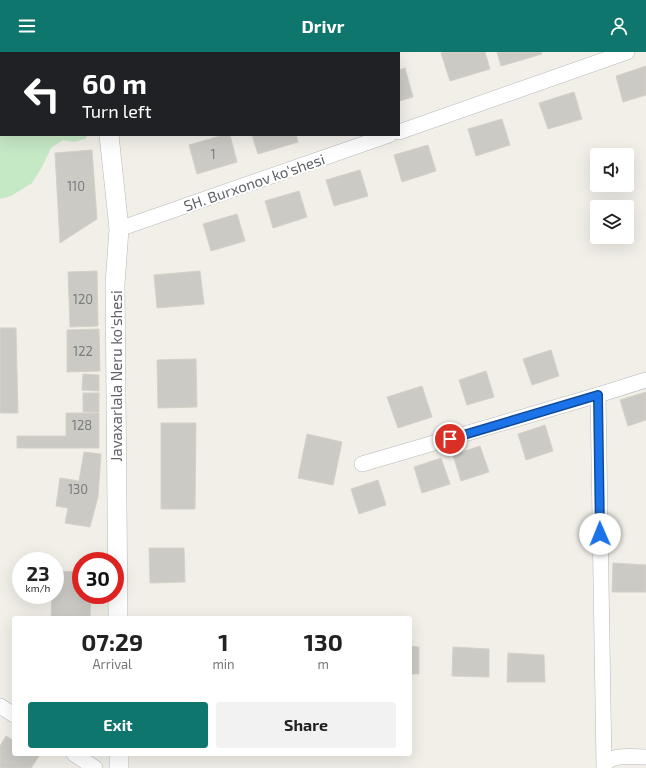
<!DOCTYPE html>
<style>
:root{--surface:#fff;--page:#f2f2f2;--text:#222;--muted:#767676;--accent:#0f766e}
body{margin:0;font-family:"Exo 2",sans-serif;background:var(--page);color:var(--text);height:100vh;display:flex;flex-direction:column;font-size:15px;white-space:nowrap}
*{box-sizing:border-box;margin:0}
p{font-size:13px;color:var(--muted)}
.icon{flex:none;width:22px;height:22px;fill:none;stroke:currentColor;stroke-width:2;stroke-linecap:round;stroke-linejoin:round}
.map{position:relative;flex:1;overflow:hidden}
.details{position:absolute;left:12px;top:564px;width:400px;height:140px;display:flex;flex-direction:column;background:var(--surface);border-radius:4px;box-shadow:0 4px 16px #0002}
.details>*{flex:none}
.guide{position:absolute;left:0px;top:0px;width:400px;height:84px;box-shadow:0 4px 16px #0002;background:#202124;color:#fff;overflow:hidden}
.tools{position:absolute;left:590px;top:96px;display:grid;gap:8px}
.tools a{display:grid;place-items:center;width:44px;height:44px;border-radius:4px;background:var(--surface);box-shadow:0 4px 16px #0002;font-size:20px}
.speed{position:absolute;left:12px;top:500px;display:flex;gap:8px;font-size:20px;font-weight:700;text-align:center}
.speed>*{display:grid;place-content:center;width:52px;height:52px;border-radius:50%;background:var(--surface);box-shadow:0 4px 16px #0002;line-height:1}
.speed small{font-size:10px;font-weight:400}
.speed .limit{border:6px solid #d22;background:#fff;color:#111}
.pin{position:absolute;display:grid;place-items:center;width:34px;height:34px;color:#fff;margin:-17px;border:2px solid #fff;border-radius:50%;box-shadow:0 1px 4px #0007}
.me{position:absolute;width:44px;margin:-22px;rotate:359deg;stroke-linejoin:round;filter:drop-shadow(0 0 3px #0008)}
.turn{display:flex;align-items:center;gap:14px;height:84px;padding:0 16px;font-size:18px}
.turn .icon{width:52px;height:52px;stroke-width:2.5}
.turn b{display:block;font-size:28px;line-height:34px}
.eta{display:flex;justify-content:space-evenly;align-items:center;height:68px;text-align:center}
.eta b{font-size:24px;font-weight:700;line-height:28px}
.cta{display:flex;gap:8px;margin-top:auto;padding:8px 16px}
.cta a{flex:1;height:46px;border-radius:4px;background:var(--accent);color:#fff;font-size:16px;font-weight:700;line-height:46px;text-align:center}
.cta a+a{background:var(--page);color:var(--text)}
header{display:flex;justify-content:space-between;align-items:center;height:52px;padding:0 16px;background:var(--accent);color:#fff;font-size:18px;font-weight:700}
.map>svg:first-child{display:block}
.green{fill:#c5e8c5}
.building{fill:#cccac5;stroke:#d6d1c6}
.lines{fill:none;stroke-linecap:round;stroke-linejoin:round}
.minor-casing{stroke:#b5b8bc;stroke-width:16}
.tertiary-casing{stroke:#b5b8bc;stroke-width:20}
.minor{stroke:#fff;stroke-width:15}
.tertiary{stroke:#fff;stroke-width:19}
.route-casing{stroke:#114b97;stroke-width:10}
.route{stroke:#1a73e8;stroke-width:7}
.labels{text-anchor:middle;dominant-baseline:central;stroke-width:4;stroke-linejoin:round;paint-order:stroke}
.number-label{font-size:13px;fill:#7a7d7f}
.street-label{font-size:15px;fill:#5f6368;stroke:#fff}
</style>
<header><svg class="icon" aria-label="menu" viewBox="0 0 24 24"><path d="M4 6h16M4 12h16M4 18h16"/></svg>Drivr<svg class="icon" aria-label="person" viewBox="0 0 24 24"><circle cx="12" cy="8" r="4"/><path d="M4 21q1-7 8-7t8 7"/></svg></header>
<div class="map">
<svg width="646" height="716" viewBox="0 0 646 716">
<rect width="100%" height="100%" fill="#f1efe8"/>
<path class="green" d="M0,0H76V1H1V83H88L85,87L74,90L63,88L51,96L42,115L32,131L11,144L0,147Z"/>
<g class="building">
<path d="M444,0H485L490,17L450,29L441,1Z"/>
<path d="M497,0H541L542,2L501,14Z"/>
<path d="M646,14V43L623,50L616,24Z"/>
<path d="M405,16L413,45L399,49V18Z"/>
<path d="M1,29V61L0,59V30Z"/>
<path d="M574,40L582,67L548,77L539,51Z"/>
<path d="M502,67L510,93L476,104L468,77Z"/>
<path d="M224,83H230L237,110L197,122L189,93Z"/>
<path d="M252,83H296L298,90L258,102Z"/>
<path d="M428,93L436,119L402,130L394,103Z"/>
<path d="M92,98L97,167L60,191L55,101Z"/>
<path d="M360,118L368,144L334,154L326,128Z"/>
<path d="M299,139L307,165L273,176L265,149Z"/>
<path d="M237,162L245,189L211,199L203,172Z"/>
<path d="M97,219L98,274L70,275L68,220Z"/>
<path d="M200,219L204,252L157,256L154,223Z"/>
<path d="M0,276H16L18,361H0Z"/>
<path d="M99,277L100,319L67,320V278Z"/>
<path d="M551,298L559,324L532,333L523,307Z"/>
<path d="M196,307L197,355L158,356L157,308Z"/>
<path d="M486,319L494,345L467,353L459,328Z"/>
<path d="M83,322L99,323V339L82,338Z"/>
<path d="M422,334L432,365L398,376L387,345Z"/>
<path d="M646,340V368L628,374L620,348Z"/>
<rect x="83" y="341" width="16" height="19"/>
<path d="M66,361H99V396H17V384H66Z"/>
<path d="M161,371H196L195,457H161Z"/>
<path d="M545,373L553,399L526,408L518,382Z"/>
<path d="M307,382L342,390L333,433L298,426Z"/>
<path d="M480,394L489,420L461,429L453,403Z"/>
<path d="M84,400L101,402L98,445L90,475L65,471L68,456L56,454L60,426L79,429Z"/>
<path d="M441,406L450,432L422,441L414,415Z"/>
<path d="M378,428L386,453L359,462L351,437Z"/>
<path d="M149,496H184L185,530L150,531Z"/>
<path d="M613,511L646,513V540H612Z"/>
<path d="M55,519L81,520V543H91L90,566H51L52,543H55Z"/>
<path d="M410,594L419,595V622H410Z"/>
<path d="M453,595L489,597V625L452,624Z"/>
<path d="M508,601L544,603L545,630H507Z"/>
<path d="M6,684L14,689V702H36L39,704L31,716H0V694Z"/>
</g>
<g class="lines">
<g class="minor-casing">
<g id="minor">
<path d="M399,80L627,0"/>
<path d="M119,177L389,83"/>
<path d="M598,343L604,713"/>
<path d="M362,412L598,343L646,328"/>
<path d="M0,654L14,663"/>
<path d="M74,702L95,716"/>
<path d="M604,716C606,701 634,705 646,705"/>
</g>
</g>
<g class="tertiary-casing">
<g id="tertiary">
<path d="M93,0V1"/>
<path d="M109,83L119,177L115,232L118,566"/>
<path d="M119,702V716"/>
</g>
</g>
<use href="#minor" class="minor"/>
<use href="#tertiary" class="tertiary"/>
</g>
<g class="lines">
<g class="route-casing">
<path id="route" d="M450,387L598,343L600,482"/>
</g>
<use href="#route" class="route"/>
</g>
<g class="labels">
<g class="number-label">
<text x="213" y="102">1</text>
<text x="76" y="134">110</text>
<text x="83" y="247">120</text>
<text x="83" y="299">122</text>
<text x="82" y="373">128</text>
<text x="78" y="437">130</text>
</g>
<g class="street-label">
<text transform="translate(254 130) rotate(-19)">SH. Burxonov ko'shesi</text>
<text transform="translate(116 324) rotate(-90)">Javaxarlala Neru ko'shesi</text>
</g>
</g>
</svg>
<div class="tools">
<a><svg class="icon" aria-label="sound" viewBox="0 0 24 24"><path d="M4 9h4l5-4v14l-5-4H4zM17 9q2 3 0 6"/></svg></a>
<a><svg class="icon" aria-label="layers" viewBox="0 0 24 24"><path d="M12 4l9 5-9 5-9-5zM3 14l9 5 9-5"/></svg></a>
</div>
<div class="speed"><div>23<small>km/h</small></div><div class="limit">30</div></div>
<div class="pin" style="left:450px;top:387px;background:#d93025"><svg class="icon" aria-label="arrive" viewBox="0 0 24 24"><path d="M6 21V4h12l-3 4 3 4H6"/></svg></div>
<svg class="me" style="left:600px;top:482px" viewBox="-20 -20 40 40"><circle r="19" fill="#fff"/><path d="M0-13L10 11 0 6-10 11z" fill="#1a73e8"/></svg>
<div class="guide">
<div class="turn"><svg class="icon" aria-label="left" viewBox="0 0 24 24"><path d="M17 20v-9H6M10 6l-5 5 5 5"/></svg><div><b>60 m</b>Turn left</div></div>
</div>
<section class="details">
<div class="eta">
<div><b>07:29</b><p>Arrival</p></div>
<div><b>1</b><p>min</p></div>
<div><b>130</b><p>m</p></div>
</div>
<div class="cta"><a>Exit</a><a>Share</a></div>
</section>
</div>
